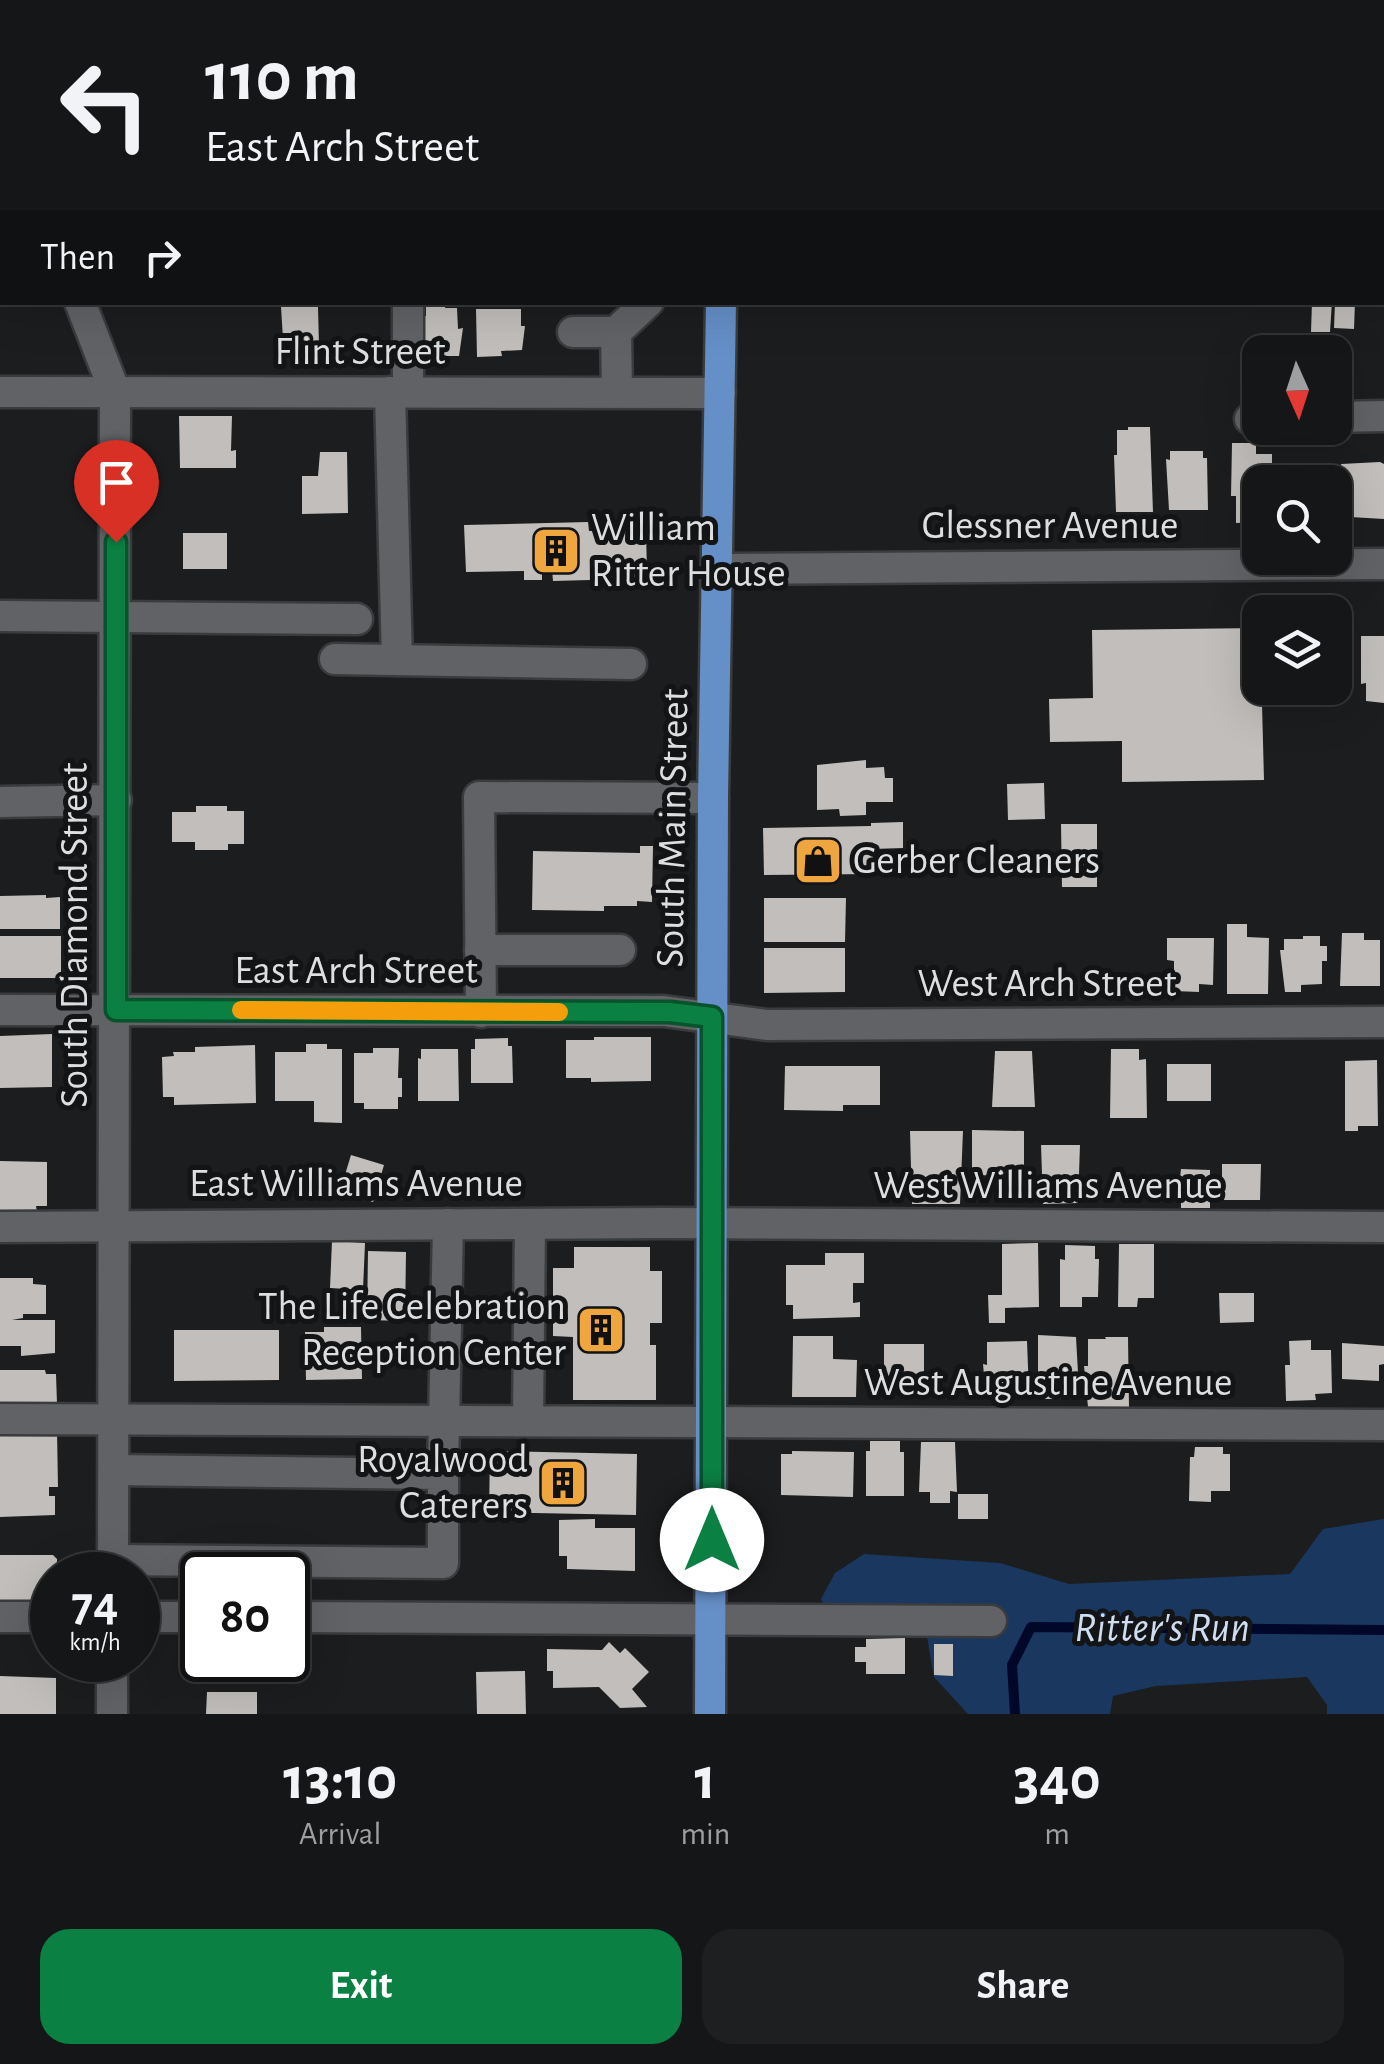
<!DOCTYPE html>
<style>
:root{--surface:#141617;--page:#1d1f20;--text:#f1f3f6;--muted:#9d9fa1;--line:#333536;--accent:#0b8043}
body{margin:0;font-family:"Alegreya Sans",sans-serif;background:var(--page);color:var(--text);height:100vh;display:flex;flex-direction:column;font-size:38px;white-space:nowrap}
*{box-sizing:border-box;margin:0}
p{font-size:32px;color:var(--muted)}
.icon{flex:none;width:55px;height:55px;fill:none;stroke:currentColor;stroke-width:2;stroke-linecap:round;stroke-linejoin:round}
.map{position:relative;height:1714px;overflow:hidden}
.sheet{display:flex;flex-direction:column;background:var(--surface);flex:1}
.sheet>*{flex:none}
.hud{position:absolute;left:0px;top:0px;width:1385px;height:305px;box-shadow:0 10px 40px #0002,0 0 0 2px var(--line);background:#141617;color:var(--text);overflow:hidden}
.needle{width:65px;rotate:177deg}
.tools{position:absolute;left:1242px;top:335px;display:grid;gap:20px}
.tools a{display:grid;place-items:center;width:110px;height:110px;border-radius:20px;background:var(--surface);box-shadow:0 10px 40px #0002,0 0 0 2px var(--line);font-size:50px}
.speed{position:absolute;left:30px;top:1552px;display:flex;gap:20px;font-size:50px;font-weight:700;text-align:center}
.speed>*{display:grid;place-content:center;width:130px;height:130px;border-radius:50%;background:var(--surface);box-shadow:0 10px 40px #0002,0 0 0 2px var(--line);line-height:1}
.speed small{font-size:25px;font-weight:400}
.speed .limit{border:5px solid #111;border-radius:15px;background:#fff;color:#111}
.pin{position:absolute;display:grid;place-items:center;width:85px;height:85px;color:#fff;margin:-102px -42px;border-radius:50% 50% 50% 0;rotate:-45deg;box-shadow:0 0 10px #0007}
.pin .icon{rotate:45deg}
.me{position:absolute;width:110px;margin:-55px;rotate:0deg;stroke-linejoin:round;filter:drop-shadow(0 0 8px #0008)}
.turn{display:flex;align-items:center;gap:35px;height:210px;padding:0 40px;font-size:45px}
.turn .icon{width:130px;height:130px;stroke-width:2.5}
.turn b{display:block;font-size:70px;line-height:85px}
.then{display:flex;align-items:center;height:95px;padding:0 40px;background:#0003;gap:20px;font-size:38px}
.eta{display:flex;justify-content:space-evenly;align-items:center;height:170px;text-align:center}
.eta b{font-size:60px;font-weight:700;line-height:70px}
.primary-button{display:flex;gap:20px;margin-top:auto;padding:20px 40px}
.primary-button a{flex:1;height:115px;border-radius:30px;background:var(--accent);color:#fff;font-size:40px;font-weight:700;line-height:115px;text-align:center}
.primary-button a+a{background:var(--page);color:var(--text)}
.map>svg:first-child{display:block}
.green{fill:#1a385f}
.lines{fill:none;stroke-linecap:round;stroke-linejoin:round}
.stream{stroke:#000728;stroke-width:10}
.building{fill:#c1bebb}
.minor-casing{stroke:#3a3b3d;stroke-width:35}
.major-casing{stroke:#3a3b3d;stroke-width:35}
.highway-casing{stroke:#3a3b3d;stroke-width:35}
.minor{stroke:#606265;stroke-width:30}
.major{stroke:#637da0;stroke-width:30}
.highway{stroke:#658fc7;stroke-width:30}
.route-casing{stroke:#07532c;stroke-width:25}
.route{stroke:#0b8043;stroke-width:18}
.slow{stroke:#f59e0b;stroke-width:18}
.labels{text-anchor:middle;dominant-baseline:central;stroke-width:10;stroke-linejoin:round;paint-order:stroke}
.street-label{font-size:40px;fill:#dddee0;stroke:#121416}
.poi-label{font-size:40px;fill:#dddee0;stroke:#121416;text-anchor:start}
.water-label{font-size:42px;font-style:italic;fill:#cfddf0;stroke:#121416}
</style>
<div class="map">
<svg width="1384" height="1714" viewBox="0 0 1384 1714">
<rect width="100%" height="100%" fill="#1b1d1f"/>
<path class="green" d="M1384,1519V1714H1327V1705L1307,1677L1156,1686L1113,1696L1110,1714H968L934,1677L922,1608L825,1607L821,1599L835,1573L864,1554L1000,1563L1069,1584L1290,1574L1323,1529Z"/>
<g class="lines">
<path class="stream" d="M1015,1714L1012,1665L1031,1627L1384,1630"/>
</g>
<g class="building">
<path d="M298,302H315V307H318L319,346H315L316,354L284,355L281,307H298Z"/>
<path d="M426,302H446L445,308H457L458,329L463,328L459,356H414V316H426Z"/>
<path d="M1312,302H1332L1330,332H1311Z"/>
<path d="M1335,302H1355L1354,329L1334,328Z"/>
<path d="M476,309H521V326H525L522,350L501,351L502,356L477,357Z"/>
<path d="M179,416H232L231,451L236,450V468H180Z"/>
<path d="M1128,427H1150L1153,512H1116L1114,455H1117V430H1128Z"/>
<path d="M1232,443H1256V454H1272V482H1260V522L1236,523V496H1231Z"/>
<path d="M1170,451H1203V458H1207L1208,510H1169L1166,459L1170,460Z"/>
<path d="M320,452H347L348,513L302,514V476H318Z"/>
<path d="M1380,462L1384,464V519L1350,517V498L1346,499L1341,464Z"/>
<path d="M588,522L589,531L646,530L647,573L641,574L630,583L627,579L553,581L552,570L542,571V580H524V571L466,572L464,525Z"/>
<rect x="183" y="533" width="44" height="36"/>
<path d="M1260,628L1264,780L1122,782V741L1050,742L1049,699L1093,698L1092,630Z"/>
<path d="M1361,636H1384V703L1366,701V683L1361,684Z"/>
<path d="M866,760V768L884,767L885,778H893V802H866V815L840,816L839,809L817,810V765Z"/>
<path d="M1044,783L1045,819L1008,820L1007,784Z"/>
<path d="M196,806H227V811H244V844H228V850H195V842H172V812H196Z"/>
<path d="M903,822V848L873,849V874L764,875L763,828L871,826V823Z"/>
<path d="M1061,824H1097V887H1062Z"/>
<path d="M640,846H653L652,902L637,901V906H604V911L532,910L533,851L640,853Z"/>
<path d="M46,895V898L60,897V929H0V896Z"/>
<path d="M764,898H846L845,942H764Z"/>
<path d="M1227,924H1247V937L1269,938L1268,994H1227Z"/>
<path d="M1342,933H1364V940H1380V986H1340Z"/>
<rect x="0" y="936" width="61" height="42"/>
<path d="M1303,936H1320V946H1327V961H1322V984L1301,985V992H1285L1280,950H1284V939H1303Z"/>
<path d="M1167,938H1214L1213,985L1199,984V992L1174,991V961L1167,960Z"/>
<path d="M764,948H845V992L764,993Z"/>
<path d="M52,1034V1087L0,1088V1036Z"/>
<path d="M594,1037H651V1081L591,1082V1078H566V1040H594Z"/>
<path d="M508,1038V1046H512L513,1083H471V1049H475V1039Z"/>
<path d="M306,1044H327V1049H342V1123L314,1122V1101H275V1052H306Z"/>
<path d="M255,1045L256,1103L174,1105V1097H163L162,1057L174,1056L173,1052H195V1047Z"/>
<path d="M373,1048H399L398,1078H402V1097H398V1109H364V1103H354V1053H373Z"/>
<path d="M421,1049H458L459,1101H418V1058L421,1059Z"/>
<path d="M1111,1049H1139V1060L1146,1059L1147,1118H1110Z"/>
<path d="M995,1051H1032L1035,1107H992Z"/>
<path d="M1377,1060L1378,1126H1358V1131H1345V1061Z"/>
<rect x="1167" y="1064" width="44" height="37"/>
<path d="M785,1066H880V1105H843V1111L784,1110Z"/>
<path d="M972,1130L1024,1131V1176L972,1175Z"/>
<path d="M910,1131H963L960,1204H912Z"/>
<path d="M1041,1145H1080L1078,1203L1043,1204Z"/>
<path d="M351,1155L384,1165L373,1202L340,1191Z"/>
<path d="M0,1161L47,1162V1206H36L37,1212L0,1211Z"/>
<path d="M1222,1164H1261L1260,1200H1222Z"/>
<path d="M1181,1169L1210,1170V1208H1181V1194H1176V1177L1180,1178Z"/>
<path d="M332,1241L365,1243L363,1290L330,1288Z"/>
<path d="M1038,1243L1039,1307L1005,1308V1323H989L988,1295H1002V1244Z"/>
<path d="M1119,1244H1154V1298H1138L1137,1307H1118Z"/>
<path d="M1065,1245L1095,1246V1259H1099L1098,1297H1082V1307H1060V1259L1065,1260Z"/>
<path d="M574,1247H650V1271H662V1323H650V1345H656V1400H573V1337L553,1336V1268H574Z"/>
<path d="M368,1251L406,1252L405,1321L367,1320Z"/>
<path d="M825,1253H864V1283H853V1303L860,1302V1317L793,1319V1305H786V1265H825Z"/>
<path d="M0,1278H33V1284L46,1285V1314H23V1318L12,1320H55V1353L21,1356V1346H0Z"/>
<path d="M1219,1293H1254V1322L1220,1323Z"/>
<path d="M324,1327H361L362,1379L306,1380L305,1332H324Z"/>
<path d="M174,1330H279V1380L174,1381Z"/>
<path d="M1038,1335L1076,1337L1079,1391H1071V1399H1042V1391H1038Z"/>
<path d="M793,1336H833V1359L857,1360L856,1397H792Z"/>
<path d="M1105,1337H1128L1129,1407H1088L1084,1366H1088V1339H1106Z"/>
<path d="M1311,1340V1350H1331L1332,1393L1315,1394L1316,1400L1286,1401L1285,1365H1290L1289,1341Z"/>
<path d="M1027,1341L1029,1392L986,1397L983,1364L987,1365V1342Z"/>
<path d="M1342,1343L1384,1346V1364L1379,1365V1381L1342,1379Z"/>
<path d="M884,1344H924V1389L884,1388Z"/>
<path d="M0,1370H45L46,1374H56L57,1404H44L45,1409L0,1410Z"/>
<path d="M0,1430H57L58,1487H49V1496H55V1515L0,1517Z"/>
<path d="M870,1441H900V1452H904V1496H866V1451H870Z"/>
<path d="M921,1442H955L957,1492L950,1491V1503H930V1492H919Z"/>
<path d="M1195,1447H1223V1454H1230V1491H1211V1502L1189,1501L1190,1457H1194Z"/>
<path d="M490,1451L637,1454L636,1515L489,1512Z"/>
<path d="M792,1451L854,1452L853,1497L781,1495V1454H792Z"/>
<rect x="958" y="1494" width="30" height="25"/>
<path d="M595,1519V1528H635V1571L567,1569V1556H559V1520Z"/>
<path d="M0,1555H53L57,1559V1575H52V1601H45V1606H0Z"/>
<path d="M905,1638V1674H866V1662H855V1647H866V1639Z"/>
<path d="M609,1642L620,1653L625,1648L649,1672L632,1689L647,1707L620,1708L599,1687L553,1688V1671H547V1649L602,1650Z"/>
<path d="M934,1644H953V1676L934,1675Z"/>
<path d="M525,1671L526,1714H477L476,1672Z"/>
<path d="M0,1676L56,1678V1714H0Z"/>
<path d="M207,1692H257V1714H206Z"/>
</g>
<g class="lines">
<g class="minor-casing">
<g id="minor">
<path d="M0,123L2,128"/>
<path d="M1382,180H1384"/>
<path d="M0,192H2"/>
<path d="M80,302L115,392L113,1575"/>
<path d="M573,332H616L648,302"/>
<path d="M616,332L617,392"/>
<path d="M0,392L720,393"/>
<path d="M390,392L397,660"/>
<path d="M408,392V302"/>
<path d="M1335,417L1384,416"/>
<path d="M1250,419H1260"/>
<path d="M717,569L1384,564"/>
<path d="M0,616L357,619"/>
<path d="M335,659L631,664"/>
<path d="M0,802L116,800"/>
<path d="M480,950H620"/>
<path d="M0,1010L664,1011L767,1025L1384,1022"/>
<path d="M481,1012L479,797L713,798"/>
<path d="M0,1227L661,1223L1384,1227"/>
<path d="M0,1419L1384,1425"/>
<path d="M528,1421L530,1224"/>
<path d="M443,1474L448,1224"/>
<path d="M113,1560L443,1563V1474L114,1470"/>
<path d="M0,1617H52"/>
<path d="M138,1617H202"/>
<path d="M288,1617L991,1621"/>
<path d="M112,1714V1660"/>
</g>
</g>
<g class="major-casing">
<path id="major" d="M810,2L812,0"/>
</g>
<g class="highway-casing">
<g id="highway">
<path d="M725,2V0"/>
<path d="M710,1714L713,798L721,302"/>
</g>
</g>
<use href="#minor" class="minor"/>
<use href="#major" class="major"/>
<use href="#highway" class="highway"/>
</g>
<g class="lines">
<g class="route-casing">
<path id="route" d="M116,542V1010L670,1012L712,1017V1540"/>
</g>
<use href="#route" class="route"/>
<path class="slow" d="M241,1010L559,1012"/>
</g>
<defs>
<g id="building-square" transform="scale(2.5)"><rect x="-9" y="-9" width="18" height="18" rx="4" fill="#f0a63f" stroke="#121416"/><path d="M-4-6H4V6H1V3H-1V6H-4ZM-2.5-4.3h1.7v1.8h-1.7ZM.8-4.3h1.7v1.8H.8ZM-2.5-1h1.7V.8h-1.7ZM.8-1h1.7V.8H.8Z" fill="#111"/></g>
<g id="shop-square" transform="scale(2.5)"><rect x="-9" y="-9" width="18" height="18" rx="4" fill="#f0a63f" stroke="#121416"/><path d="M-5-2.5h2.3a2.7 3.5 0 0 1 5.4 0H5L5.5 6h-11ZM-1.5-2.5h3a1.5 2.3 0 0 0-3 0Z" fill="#111"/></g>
</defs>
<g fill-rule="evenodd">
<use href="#building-square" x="556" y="551"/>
<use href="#shop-square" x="818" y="861"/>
<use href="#building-square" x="601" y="1330"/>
<use href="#building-square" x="563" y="1483"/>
</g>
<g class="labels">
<g class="street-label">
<text x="360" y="352">Flint Street</text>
<text x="1050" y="526">Glessner Avenue</text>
<text transform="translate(673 828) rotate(-89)">South Main Street</text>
<text transform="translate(75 935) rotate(-90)">South Diamond Street</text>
<text x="356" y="971">East Arch Street</text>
<text x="1047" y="984">West Arch Street</text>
<text x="356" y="1184">East Williams Avenue</text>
<text x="1048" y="1186">West Williams Avenue</text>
<text x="1048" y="1383">West Augustine Avenue</text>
</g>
<g class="poi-label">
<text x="591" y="528">William<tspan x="591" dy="46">Ritter House</tspan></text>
<text x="853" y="861">Gerber Cleaners</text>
<text x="566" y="1307" text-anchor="end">The Life Celebration<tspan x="566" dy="46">Reception Center</tspan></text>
<text x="528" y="1460" text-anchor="end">Royalwood<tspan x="528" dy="46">Caterers</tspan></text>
</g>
<g class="water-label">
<text x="1162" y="1628">Ritter's Run</text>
</g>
</g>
</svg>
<div class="tools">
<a><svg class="needle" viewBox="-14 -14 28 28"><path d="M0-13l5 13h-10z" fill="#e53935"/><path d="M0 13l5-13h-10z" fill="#9d9fa1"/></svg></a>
<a><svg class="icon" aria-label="search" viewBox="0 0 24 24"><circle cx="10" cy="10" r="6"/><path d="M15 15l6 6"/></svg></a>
<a><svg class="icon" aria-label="layers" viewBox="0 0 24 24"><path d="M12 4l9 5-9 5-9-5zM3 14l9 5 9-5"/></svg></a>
</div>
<div class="speed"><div>74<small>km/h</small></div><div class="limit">80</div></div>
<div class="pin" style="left:116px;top:542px;background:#d93025"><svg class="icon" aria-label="arrive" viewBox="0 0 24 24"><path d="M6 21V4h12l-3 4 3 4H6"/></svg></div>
<svg class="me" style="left:712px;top:1540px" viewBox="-20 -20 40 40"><circle r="19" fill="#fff"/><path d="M0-13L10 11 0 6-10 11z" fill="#0b8043"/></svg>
<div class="hud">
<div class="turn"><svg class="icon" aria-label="left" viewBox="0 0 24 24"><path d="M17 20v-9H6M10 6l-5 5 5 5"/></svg><div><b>110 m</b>East Arch Street</div></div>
<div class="then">Then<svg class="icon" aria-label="right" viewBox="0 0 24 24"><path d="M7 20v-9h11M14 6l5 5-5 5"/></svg></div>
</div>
</div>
<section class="sheet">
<div class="eta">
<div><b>13:10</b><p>Arrival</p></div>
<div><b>1</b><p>min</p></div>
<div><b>340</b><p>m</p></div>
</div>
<div class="primary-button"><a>Exit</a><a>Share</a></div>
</section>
